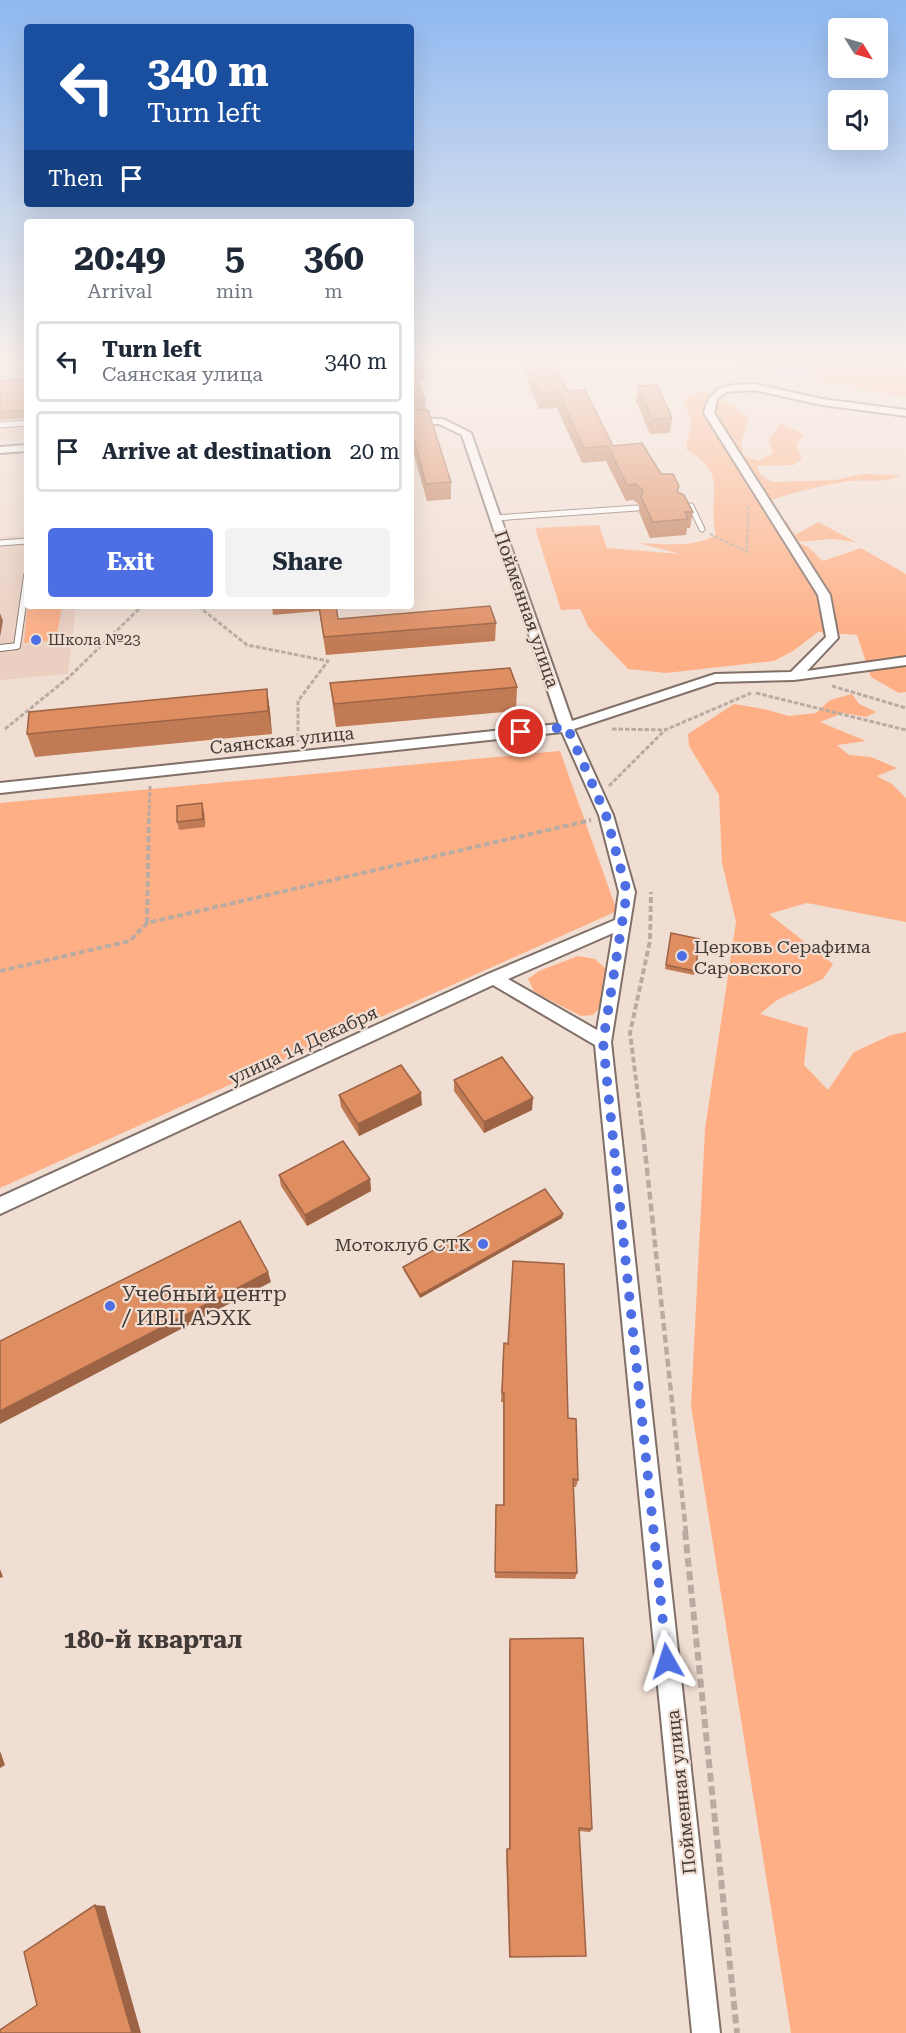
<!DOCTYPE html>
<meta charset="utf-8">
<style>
:root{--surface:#fff;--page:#f2f2f3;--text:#1f2937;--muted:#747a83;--line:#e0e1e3;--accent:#4e6fe3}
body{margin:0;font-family:"Roboto Serif",serif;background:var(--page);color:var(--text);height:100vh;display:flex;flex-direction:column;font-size:22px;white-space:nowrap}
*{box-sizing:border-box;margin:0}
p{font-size:20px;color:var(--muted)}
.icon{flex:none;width:33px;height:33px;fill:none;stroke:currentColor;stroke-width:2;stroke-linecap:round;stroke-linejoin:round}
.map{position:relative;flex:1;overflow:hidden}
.details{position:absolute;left:24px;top:219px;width:390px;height:390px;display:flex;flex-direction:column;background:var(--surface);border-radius:6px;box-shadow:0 6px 24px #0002}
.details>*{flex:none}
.hud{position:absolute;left:24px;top:24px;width:390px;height:183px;border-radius:6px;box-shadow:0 6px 24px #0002;background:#1a4fa0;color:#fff;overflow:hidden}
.needle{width:39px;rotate:127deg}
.tools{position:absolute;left:828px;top:18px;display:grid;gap:12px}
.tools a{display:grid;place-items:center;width:60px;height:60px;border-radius:6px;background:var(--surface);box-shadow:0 6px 24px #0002;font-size:30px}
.pin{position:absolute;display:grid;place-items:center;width:51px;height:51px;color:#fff;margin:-26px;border:3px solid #fff;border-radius:50%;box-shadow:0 2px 6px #0007}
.me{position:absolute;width:66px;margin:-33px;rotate:354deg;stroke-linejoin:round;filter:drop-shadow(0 0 4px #0008)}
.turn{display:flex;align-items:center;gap:21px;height:126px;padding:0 24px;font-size:27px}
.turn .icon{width:78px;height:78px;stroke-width:2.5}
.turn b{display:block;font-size:42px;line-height:51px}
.then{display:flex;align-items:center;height:57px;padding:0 24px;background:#0003;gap:12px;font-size:22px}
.eta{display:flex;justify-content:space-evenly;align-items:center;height:102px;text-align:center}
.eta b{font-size:36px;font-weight:700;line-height:42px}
.action{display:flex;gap:12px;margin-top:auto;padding:12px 24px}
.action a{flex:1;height:69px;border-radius:6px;background:var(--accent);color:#fff;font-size:24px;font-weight:700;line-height:69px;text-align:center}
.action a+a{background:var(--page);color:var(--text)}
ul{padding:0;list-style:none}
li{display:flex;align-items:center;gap:18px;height:81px;margin:0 12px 9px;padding:0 12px;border:3px solid var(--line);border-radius:6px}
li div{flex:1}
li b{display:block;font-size:22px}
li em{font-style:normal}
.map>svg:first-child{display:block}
.built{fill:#ebd0c2}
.green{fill:#feaf85}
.water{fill:#a9c0fe}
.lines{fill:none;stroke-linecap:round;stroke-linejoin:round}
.lane-far1-casing{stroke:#817067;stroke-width:7}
.lane-casing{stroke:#817067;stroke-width:8}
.street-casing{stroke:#817067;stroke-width:4}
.path-far4{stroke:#baaba2;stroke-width:2;stroke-dasharray:4 1.5;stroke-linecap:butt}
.path-far3{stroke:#baaba2;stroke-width:3;stroke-dasharray:4.5 2;stroke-linecap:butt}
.path-far2{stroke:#baaba2;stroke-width:4;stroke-dasharray:6 3;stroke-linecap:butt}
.path-far1{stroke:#baaba2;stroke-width:4.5;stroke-dasharray:8 4;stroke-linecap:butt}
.path{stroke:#baaba2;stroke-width:6;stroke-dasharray:9 4.5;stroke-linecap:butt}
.lane-far1{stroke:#fff;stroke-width:5}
.lane{stroke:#fff;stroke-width:6}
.street{fill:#fff;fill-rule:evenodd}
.wall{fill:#c07a54}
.shaded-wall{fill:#9c6345}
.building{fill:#df8e62;stroke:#9c6345;stroke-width:1.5}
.route{stroke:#4e6fe3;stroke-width:10;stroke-dasharray:0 18}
.poi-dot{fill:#4e6fe3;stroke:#f1ded3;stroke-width:2}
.labels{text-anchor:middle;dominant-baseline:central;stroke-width:4.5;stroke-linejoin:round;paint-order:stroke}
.far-poi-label{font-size:15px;fill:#413a36;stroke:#f1ded3;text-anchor:start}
.street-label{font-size:18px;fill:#413a36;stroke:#f1ded3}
.poi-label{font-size:18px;fill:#413a36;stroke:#f1ded3;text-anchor:start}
.near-poi-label{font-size:21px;fill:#413a36;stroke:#f1ded3;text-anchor:start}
.near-neighbourhood-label{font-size:24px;font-weight:bold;fill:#413a36;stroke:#f1ded3}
</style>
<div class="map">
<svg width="906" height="2033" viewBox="0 0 906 2033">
<rect width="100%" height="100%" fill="#f1ded3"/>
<g class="built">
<path d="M0,362H27V438L0,440Z"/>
<path d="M27,535V606H76L68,674L0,680V537Z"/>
</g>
<g class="green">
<path d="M802,362H906V397L817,380Z"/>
<path d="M701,390L735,407L749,419L741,442L743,455L759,461L773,453L768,440L781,423L804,435L796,445L802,459L794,465L756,466L761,475L772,482L835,480L863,474L900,475C886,484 866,479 849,481C823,485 796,492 771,500L795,535L818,522L856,542L832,539L797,542L808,547L823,561L861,548L906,574V692L899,693L871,677L857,635L818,632L793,651L774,661L666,673L628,669L589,628L580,609L561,610L535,528L599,525L607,548L681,554L638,543C664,544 693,548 716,535C706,493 731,476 686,449C690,423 696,427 683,400Z"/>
<path d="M62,606L56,640L24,643L27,610Z"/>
<path d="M852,694L859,704L876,712L866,717L843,713L820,722L866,741L837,745L849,755L871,757L897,768L877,776L892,784L906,798V922L807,903L769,914L833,964L823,979L777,1000L760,1014L808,1028L804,1065L828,1090L854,1052L891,1035L906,1032V2033H791L691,1406L705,1129L736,922L722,863L719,795L689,746L688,734L734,704L764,709L789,716L816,713L830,700Z"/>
<path d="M560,751L617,911L0,1188V803Z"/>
<path d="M578,956L595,959L606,969L601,1006L593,1015L581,1016L540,995L534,991L528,979L539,971Z"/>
</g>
<path class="water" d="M721,362H802L817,380Z"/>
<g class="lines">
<g class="lane-far1-casing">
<g id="lane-far1">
<path d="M0,425L27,423"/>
<path d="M679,506H691L702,529"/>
<path d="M495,518L637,508"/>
<path d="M0,543L27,541"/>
</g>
</g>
<g class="lane-casing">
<path id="lane" d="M0,648L17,646L27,576"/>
</g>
<g class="street-casing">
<g id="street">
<path d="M754,384L822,399L906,410V416L822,405L754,390L726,392L717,399L714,413L830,595L838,638L807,671L906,657V665L794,680L716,682L574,729L613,815L635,892L611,1042L720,2033H692L595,1045L493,985L0,1214V1197L488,974L615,920L619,892L599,815L562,732L0,793V783L559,724L462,435L439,424H411V418L443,419L471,433L572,721L715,674L791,672L826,637L818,595L704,413C712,383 726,386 754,384ZM613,933L597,1030L508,979Z"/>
<path d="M27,445V451L0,453V447Z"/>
</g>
</g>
<path class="path-far4" d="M710,534L747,552L748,507"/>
<g class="path-far3">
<path d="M198,606L247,645L328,661L298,701V742"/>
<path d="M832,686L906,708"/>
<path d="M756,693L906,730"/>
<path d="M5,729L68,678L142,606"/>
<path d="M612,729L665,730"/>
<path d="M609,786L665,730L751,693"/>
<path d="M149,816L150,786"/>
</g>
<g class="path-far2">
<path d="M147,923L149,815"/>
<path d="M0,971L130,941L147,923L591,820"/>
<path d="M643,1134L630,1033L650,941L651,892"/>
</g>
<path class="path-far1" d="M643,1132L686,1532"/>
<path class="path" d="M685,1531L737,2033"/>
<use href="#lane-far1" class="lane-far1"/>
<use href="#lane" class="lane"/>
<use href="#street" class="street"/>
</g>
<g class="wall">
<path d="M411,362L424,364L425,380H418L425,400V410L451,482V499L427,501L411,444Z"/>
<path d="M525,362H554L567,391L613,446L661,474L678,493L693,512L690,528H687L686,535L650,538L639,512L640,505L633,500L626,501L606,461L582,463L557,408L539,409L525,374Z"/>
<path d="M27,379V418L0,420V381Z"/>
<path d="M638,386L672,418L670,433L650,434L636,401Z"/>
<path d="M272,606H336L338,619L496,623L495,641L326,655L319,611L273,615Z"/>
<path d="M330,683L517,687L516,711L336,727L333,707Z"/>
<path d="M267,689L270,712L272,734L35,757L27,734Z"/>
<path d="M204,812L205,827L179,830L177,822Z"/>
<path d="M671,933L700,939L694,975L665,969Z"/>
<path d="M454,1080L532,1110L484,1133L454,1091Z"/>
<path d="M339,1095L422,1105L359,1136L341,1107Z"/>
<path d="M279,1175L370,1179L371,1191L307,1226L281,1186Z"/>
<path d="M562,1218L420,1298L404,1271L403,1267Z"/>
<path d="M503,1353L568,1418L578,1480L576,1487H573L577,1573L575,1579L495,1578L496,1505H503V1402H501Z"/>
<path d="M510,1639L592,1829L590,1832L579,1831L586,1956L509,1957L506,1851L507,1849H509V1645Z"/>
</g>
<g class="shaded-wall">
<path d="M0,613L3,621L0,637Z"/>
<path d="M267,689L270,712L272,734L268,711Z"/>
<path d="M202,803L204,812L205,827L203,819Z"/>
<path d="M421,1093L422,1105L359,1136L358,1124Z"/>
<path d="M533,1098L532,1110L484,1133V1122Z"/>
<path d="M370,1179L371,1191L307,1226L305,1215Z"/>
<path d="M563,1214L562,1218L420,1298V1295Z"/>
<path d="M268,1272L271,1282L0,1424V1411Z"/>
<path d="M0,1569L3,1577L0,1578Z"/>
<path d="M0,1751L5,1765L0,1768Z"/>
<path d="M95,1905L105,1906L141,2033H132Z"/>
</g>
<g class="building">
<path d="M411,362H423L424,364L412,365L425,400H411Z"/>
<path d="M526,362H554L567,391L585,390L613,446L642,443L661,474H673L679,486L677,492L684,495L693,512H685L688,519L653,522L641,497L643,490L635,484L627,485L608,446L584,448L558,392L540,394Z"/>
<path d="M27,379V410L0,412V381Z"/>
<path d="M657,385L672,418L652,419L638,386Z"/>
<path d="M411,410H428L451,482L426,484L411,429Z"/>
<path d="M319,606H336L338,619L490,606L496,623L324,637Z"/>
<path d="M510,668L517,687L334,704L330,683Z"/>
<path d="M267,689L268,711L27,734L29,712Z"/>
<path d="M202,803L203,819L177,822V806Z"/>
<path d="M671,933L700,939L695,971L666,965Z"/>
<path d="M502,1057L533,1098L484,1122L454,1080Z"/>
<path d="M401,1065L421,1093L358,1124L339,1095Z"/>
<path d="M343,1141L370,1179L305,1215L279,1175Z"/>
<path d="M545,1189L563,1214L420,1295L403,1267Z"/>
<path d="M240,1221L268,1272L0,1411V1341Z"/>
<path d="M513,1261L564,1264L568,1418L576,1419L578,1480L573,1479L577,1573L495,1572L496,1505H504V1393H502L504,1343L508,1344Z"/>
<path d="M583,1638L592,1829L579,1828L586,1956L510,1957L507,1849H510V1639Z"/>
<path d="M95,1905L132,2033H0V2030L37,2005L24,1952Z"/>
</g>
<linearGradient id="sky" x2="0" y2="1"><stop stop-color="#8fb9f1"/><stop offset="0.56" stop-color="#f9f0eb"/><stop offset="1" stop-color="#f9f0eb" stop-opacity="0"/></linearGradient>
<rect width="906" height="646" fill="url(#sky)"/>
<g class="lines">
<path class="route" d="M521,732L567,727L606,815L627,892L603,1042L667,1661"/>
</g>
<g class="poi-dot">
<circle cx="36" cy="640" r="6"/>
<circle cx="682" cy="956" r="6"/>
<circle cx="483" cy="1244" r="6"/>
<circle cx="110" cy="1306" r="6"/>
</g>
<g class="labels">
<g class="far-poi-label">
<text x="48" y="640">Школа №23</text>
</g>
<g class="street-label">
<text transform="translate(527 609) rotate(71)">Пойменная улица</text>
<text transform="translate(282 740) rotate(-6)">Саянская улица</text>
<text transform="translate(303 1045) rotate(-25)">улица 14 Декабря</text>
<text transform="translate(681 1792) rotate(-96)">Пойменная улица</text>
</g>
<g class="poi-label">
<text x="694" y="946">Церковь Серафима<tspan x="694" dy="21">Саровского</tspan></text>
<text x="471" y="1244" text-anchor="end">Мотоклуб СТК</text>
</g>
<g class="near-poi-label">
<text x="122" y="1294">Учебный центр<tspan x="122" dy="24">/ ИВЦ АЭХК</tspan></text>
</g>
<g class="near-neighbourhood-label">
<text x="153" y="1640">180-й квартал</text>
</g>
</g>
</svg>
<div class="tools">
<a><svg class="needle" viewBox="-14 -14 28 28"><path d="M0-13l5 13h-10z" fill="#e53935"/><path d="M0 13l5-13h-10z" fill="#747a83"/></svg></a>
<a><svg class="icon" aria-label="sound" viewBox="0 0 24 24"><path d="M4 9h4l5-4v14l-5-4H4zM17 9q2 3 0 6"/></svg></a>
</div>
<div class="pin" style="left:521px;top:732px;background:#d93025"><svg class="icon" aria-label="arrive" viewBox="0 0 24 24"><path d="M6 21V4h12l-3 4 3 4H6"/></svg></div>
<svg class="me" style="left:667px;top:1661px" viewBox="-20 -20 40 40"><path d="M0-17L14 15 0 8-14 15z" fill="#4e6fe3" stroke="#fff" stroke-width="4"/></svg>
<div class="hud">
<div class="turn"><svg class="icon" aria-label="left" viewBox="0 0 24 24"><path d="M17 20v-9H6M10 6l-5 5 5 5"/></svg><div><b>340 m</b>Turn left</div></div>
<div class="then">Then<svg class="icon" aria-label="arrive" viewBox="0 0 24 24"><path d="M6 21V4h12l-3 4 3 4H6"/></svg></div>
</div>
<section class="details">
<div class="eta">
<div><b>20:49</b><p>Arrival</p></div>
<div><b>5</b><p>min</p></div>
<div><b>360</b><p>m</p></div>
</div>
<ul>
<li><svg class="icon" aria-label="left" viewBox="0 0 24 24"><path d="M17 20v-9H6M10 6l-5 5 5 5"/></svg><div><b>Turn left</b><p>Саянская улица</p></div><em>340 m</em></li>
<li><svg class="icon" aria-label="arrive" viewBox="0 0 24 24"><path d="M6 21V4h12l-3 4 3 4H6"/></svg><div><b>Arrive at destination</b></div><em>20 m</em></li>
</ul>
<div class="action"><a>Exit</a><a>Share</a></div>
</section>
</div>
